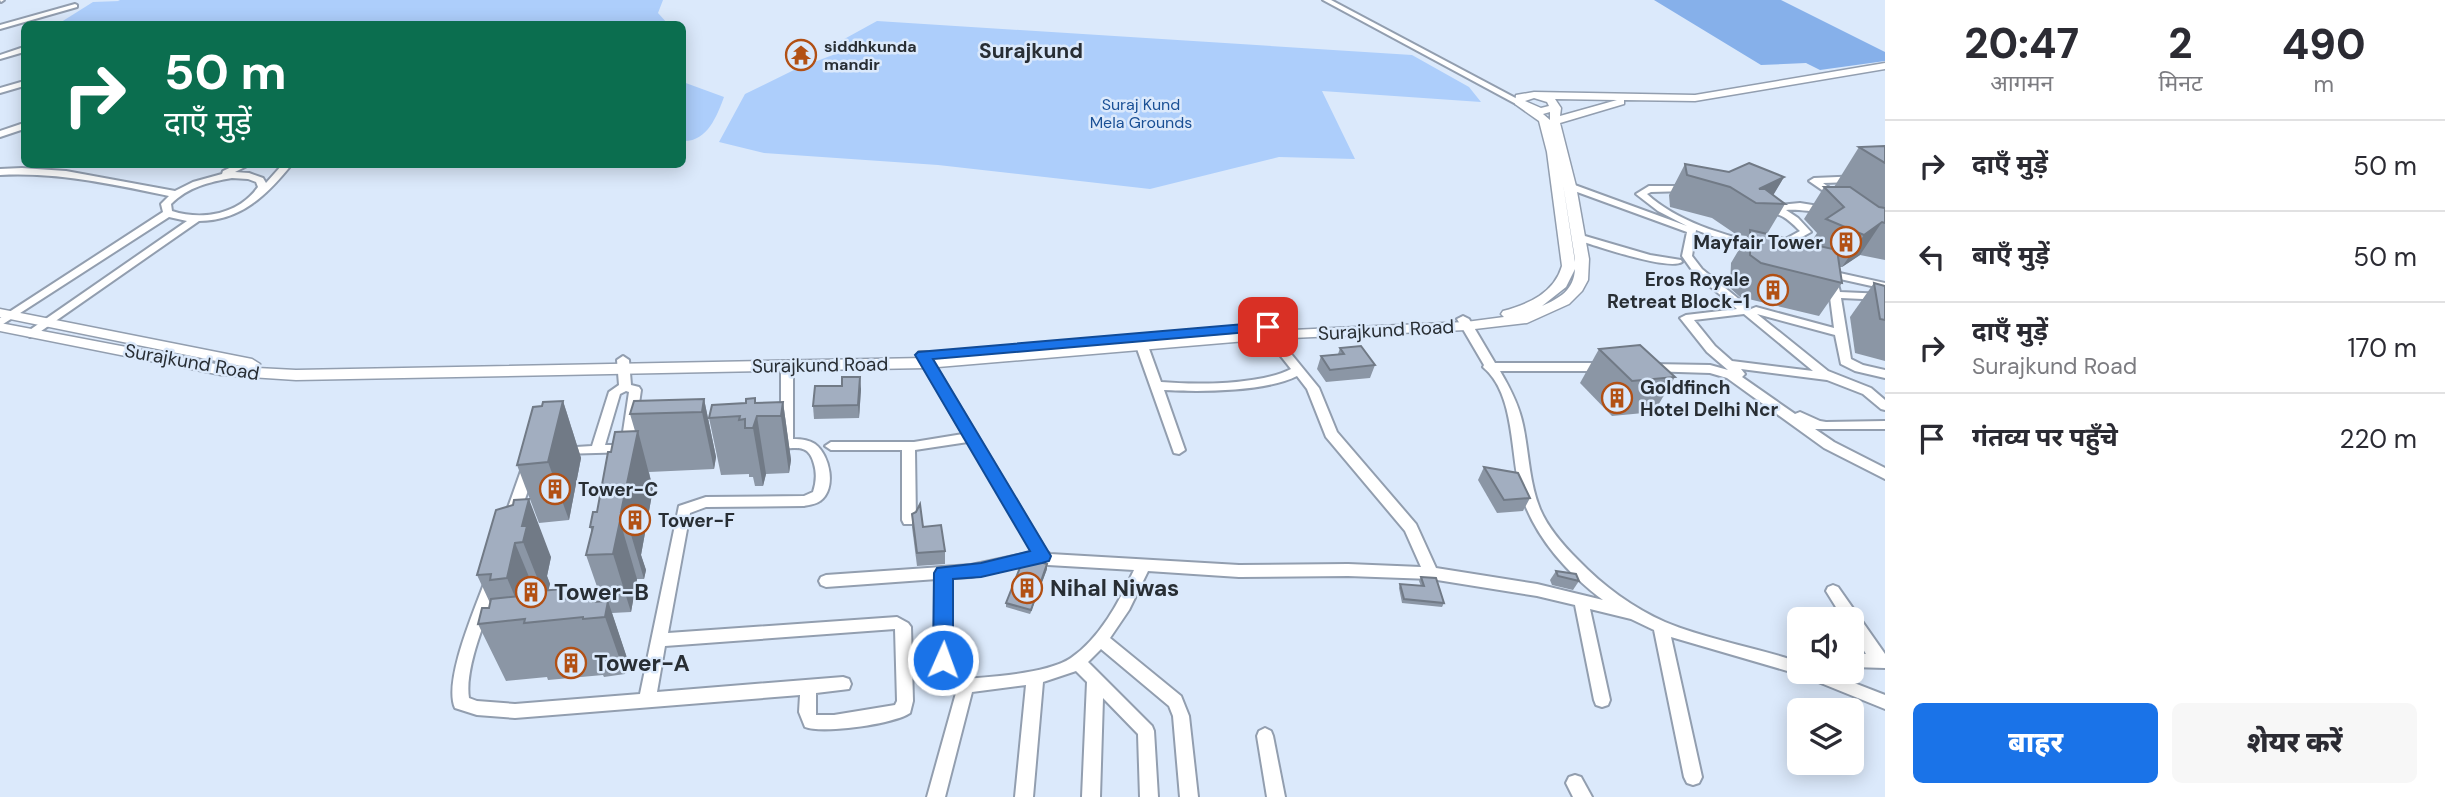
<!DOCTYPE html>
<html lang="hi">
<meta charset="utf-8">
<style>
:root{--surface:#fff;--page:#f7f7f7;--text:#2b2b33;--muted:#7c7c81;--line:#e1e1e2;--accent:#1a73e8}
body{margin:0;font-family:"DM Sans","Noto Sans Devanagari",sans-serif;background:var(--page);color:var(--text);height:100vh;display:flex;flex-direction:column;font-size:26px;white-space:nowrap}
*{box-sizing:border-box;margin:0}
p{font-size:23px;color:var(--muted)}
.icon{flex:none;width:38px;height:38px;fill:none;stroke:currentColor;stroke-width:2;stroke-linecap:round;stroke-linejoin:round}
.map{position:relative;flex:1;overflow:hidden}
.panel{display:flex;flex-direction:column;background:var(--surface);width:560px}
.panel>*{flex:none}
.hud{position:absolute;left:21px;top:21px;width:665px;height:147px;border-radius:10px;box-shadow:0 4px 18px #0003;background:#0b6e4f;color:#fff;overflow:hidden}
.buttons{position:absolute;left:1787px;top:607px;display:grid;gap:14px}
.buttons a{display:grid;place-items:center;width:77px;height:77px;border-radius:10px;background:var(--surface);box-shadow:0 4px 18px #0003;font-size:35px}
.pin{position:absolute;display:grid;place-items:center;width:60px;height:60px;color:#fff;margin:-30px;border-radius:14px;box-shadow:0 4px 10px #0006}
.me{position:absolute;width:77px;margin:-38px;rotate:2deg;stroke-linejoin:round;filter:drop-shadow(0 0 5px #0008)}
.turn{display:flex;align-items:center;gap:24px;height:147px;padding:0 28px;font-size:32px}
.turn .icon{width:91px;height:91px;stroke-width:2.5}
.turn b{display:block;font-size:49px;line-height:60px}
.eta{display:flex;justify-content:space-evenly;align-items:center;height:119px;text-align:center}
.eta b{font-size:42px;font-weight:800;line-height:49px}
.cta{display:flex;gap:14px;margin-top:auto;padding:14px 28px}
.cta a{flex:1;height:80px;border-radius:10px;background:var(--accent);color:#fff;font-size:28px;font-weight:800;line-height:80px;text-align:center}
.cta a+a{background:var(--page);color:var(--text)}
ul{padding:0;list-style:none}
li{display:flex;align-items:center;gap:21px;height:91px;padding:0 28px;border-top:2px solid var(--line)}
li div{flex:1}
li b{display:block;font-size:26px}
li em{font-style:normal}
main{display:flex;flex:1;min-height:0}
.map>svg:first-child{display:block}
.green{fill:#adcefb}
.forest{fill:#86b0ea}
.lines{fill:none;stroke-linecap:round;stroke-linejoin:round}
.minor-casing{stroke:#929eaf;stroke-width:4}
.major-casing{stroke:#929eaf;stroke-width:3}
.minor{fill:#fff;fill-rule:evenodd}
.major{fill:#fff;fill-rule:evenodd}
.wall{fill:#8b96a5}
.shaded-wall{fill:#717a86}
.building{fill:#a2aec0;stroke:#717a86;stroke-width:2}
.route{fill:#1a73e8;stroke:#114b97;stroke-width:2}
.labels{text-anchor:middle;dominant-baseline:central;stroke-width:5;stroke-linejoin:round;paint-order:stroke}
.far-poi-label{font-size:16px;font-weight:bold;fill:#282e34;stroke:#dbe9fb;text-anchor:start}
.far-park-label{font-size:16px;fill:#1a5095;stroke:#dbe9fb}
.poi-label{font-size:19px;font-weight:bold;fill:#282e34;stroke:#dbe9fb;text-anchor:start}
.street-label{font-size:19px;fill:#282e34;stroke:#dbe9fb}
.far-district-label{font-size:21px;font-weight:bold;fill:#282e34;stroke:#dbe9fb}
.near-poi-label{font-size:23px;font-weight:bold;fill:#282e34;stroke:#dbe9fb;text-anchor:start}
</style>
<main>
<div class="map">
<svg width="1885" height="797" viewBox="0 0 1885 797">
<rect width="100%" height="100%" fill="#dbe9fb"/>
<g class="green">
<path d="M118,0H663L658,13L668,24H58L93,2L120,1Z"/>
<path d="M877,21L1412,55L1469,87L1481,102L1322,91L1355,159L1279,157L1150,189L938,165L764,153L719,142L745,94L796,69L838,53L837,43Z"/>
<path d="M683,82L724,97C717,116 707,142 683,141Z"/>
</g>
<path class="forest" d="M1654,0H1781L1885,52V61L1820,70L1806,63L1761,65Z"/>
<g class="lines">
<g class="minor-casing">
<g id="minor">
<path d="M0,0H4L1,2Z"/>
<path d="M1323,0H1331L1523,102L1516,104Z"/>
<path d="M75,4L77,5V7L0,29V25Z"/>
<path d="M21,48H24V52L0,59V55Z"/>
<path d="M21,82H24V86L0,93V88Z"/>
<path d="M21,124H24V129L0,137V131Z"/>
<path d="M238,164H251L235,172L249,173L263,178L266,183L283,164H292C267,195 241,221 199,221L34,336L30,337L24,334L187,221L169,217L0,326V318L163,212L161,204L169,196C112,184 58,172 0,175V169L22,168L66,171L175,191L193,182L222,174L223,171ZM232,178L248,179L256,182L258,187C239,214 203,221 172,211L171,204C188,187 209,182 232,178Z"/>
<path d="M1885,175V181L1823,183L1841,196V200L1838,201L1809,181L1814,178Z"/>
<path d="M1561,180L1687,226L1658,211L1636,194L1649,186H1691L1693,188L1688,191L1651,192L1647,194C1676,221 1723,235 1761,244L1762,246L1757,249L1728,242L1696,230L1692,256L1702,269L1751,309L1756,307L1834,328L1828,282L1829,280H1837L1840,292L1885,294V300L1841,298L1851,359L1863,365L1885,370V378L1855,371L1841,364L1835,335L1757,314L1828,371L1871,388L1885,400V410L1881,409L1863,394L1827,380L1741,369L1745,374L1742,377L1795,414L1800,412L1820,421L1826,422L1885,421V429H1815L1834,442L1885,468V479L1824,448L1727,378L1710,373L1647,371L1645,368L1651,364L1710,365L1728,370L1707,352L1680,318L1686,315L1737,309L1694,273L1682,256L1687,232L1558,185V181ZM1744,314L1813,371L1732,361L1715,346L1694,320Z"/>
<path d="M1769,200L1779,205L1800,203L1831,208L1833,210C1824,215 1799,208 1786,210L1798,218L1811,232L1784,247L1779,244L1780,242L1800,231C1791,222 1783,214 1771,213L1769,211L1771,209L1764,203Z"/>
<path d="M1578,234L1650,255L1681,260L1682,262C1668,271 1594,245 1574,239L1573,237Z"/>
<path d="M1826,270L1885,283V289L1822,275L1821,273Z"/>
<path d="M1463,316L1469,319L1495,363H1604L1610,367L1604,371H1500C1510,388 1519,405 1523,425C1529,453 1529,482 1540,509C1548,528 1563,545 1578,560C1603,586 1633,608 1665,622C1708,640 1755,647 1799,662V672H1826L1885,695V709L1801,675L1671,637L1702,777L1699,783L1693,785L1687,783L1684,777L1654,630L1631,619L1590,609L1610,700L1608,705L1602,707L1596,705L1594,700L1575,605L1537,596L1431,579L1348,576L1239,577L1148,571L1129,610L1110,638L1181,696L1189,716L1198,797H1180L1173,716L1169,706L1101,649L1088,662L1152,726L1154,731L1158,797H1140L1138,734L1103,698L1100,797H1082L1087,682L1076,671L1043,682L1033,797H1015L1026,685L972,692L945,797H927L956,693C946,694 938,690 934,681L937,579L826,587L821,585L819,581L821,577L826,575L971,565L1033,552L968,442L915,450L916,520L914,524H904L902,520V450H831L825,446L831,442H914L963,434L917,355L919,352H927L929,355L1047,552L1050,554L1239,565L1348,564L1421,567L1405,531L1326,437L1307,389L1297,376C1265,392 1199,392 1164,390L1185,450L1179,454L1174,453L1136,346L1138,343L1142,342L1148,346L1161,382C1196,385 1260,385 1291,369L1264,335L1270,332L1274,333L1319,388L1337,432L1416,524L1436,568L1537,584L1603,600C1567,573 1535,537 1521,494C1510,457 1516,394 1483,367L1484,365L1457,319ZM1041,562L1048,565L1134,570C1119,602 1100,638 1071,658C1046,675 983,677 953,680L950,678L951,578L971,577Z"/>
<path d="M623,356L629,360L631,385L639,387L641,390L632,452L560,454L559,451L560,448L592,446L609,392L619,385L617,360ZM626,391L629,392L621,445H605L620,394Z"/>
<path d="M787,362L793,366V439C801,439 809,440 815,444C830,455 837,489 820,501C816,504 809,505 804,506L706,507L690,513L668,633L897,617L908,623L911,627L913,701L910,713C894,724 823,734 805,727L799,712L800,695L515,718L477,715L455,708C443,681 475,609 485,581L487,577L492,575L497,577L499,581C489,612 464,666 469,698L477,701L515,704L640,694L679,506L706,497L804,496L813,492C816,483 817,474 814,464C807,435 783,457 769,444L770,441L781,439V366ZM895,629L897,701L895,705L834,715H816V693L849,689L851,684L849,679L843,677L657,692L665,646Z"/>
<path d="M529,463L534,465L536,468L520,513L518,517H508L506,513L522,468L524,465Z"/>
<path d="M1833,585L1838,587L1885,654V668L1852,667V653L1866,654L1852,631V620H1844L1826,591L1828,587Z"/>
<path d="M1265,728L1271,731L1273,736L1285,797H1267L1257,736L1259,731Z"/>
<path d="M1575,775L1581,777L1592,797H1573L1566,783L1569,777Z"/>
</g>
</g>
<g class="major-casing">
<path id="major" d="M1885,63V69L1695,101L1624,100V104L1560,123L1576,186L1589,259L1588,280L1582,291L1569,304L1527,323L1466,330L1270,339L926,368L296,380L221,375L0,331V323L221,365L241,366L0,317V309L252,359L260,364L257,368L296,370L926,358L1270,331L1466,322L1504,317L1501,314L1503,311C1529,304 1554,293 1562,266L1547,152L1539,121L1515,104L1516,95L1534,92L1695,95ZM1534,98L1547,102L1549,106L1541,108L1525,101ZM1555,99L1617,100L1560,116L1561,108ZM1550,112V120L1543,114ZM1563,184L1575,259V262ZM1575,269C1574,290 1560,298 1542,306L1566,287Z"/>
</g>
<use href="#minor" class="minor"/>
<use href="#major" class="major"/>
</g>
<g class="wall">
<path d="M1885,146V260L1860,255L1842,267H1840L1842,283L1819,316L1740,297L1730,288L1731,263L1747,236L1737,235L1712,218L1670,207L1669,195L1685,164L1729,172L1784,177L1773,195L1785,204L1767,234L1810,244L1817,233L1804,219L1824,187H1834L1859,147Z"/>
<path d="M1874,283L1885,286V361L1855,353L1850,317Z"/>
<path d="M1340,348L1375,365L1370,378L1326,382L1317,369L1321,356L1338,354Z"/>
<path d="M1599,349L1675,377L1654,412L1612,416L1580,383Z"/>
<path d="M861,389L859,418L814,419L813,406Z"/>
<path d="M704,399L716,457L714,469L649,472L653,489L641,555L646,570L644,579H637L631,612L612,613L627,658L625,674L604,677L603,675L548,680L547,677L506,681L478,624L489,608L490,603L477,575L496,510L551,557L547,576L550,584L548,590L562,589L564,595L598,602L602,601L586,555L592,532L590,527L597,512L611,452L635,431L630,414Z"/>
<path d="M563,401L581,458L569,520L539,523L517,465L542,406Z"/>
<path d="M783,402L791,460L789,473L766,474L763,486H755L753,477H749V474L721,475L709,418L756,403Z"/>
<path d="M1484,467L1530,498L1523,511L1497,513L1478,480Z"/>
<path d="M912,514L945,551V564L917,566L912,527Z"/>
<path d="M1047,569L1030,614L1006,607V603Z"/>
<path d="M1556,571L1579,581L1573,590L1552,585L1550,580Z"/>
<path d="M1421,577L1444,603L1442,607L1402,603L1399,588L1400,584L1421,586L1419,581Z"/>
</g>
<g class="shaded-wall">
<path d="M1784,177L1768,204L1759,189Z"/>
<path d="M1882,222L1860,255L1842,267L1864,235Z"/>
<path d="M860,377L861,389L859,418L858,405Z"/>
<path d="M704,399L716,457L714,469L702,412Z"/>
<path d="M563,401L581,458L569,520L548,462Z"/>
<path d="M783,402L791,460L789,473L781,416Z"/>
<path d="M757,416L766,474L763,486L753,428Z"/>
<path d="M638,431L653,489L641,555L646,570L644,579L627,521L621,512Z"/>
<path d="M529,499L551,557L547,576L550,584L546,600L523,542L522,526Z"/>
<path d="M620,521L637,579L631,612L613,554Z"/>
<path d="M515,543L539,601L526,623L507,578Z"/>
<path d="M1047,564V569L1030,614L1031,610Z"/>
<path d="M594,592L603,617L593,602Z"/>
<path d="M608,601L627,658L625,674L605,617Z"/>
</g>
<g class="building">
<path d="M1885,146V163L1859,147Z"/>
<path d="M1749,163L1784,177L1759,189H1765L1785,204L1756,203L1730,187L1687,175L1685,164L1729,172Z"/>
<path d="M1824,187H1850L1879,207L1885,208V223L1882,222L1864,235L1826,219L1844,207Z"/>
<path d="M1750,230L1837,250L1842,283L1761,263L1750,255Z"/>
<path d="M1874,283L1885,286V320L1880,319Z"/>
<path d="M1640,345L1675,377L1632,381L1599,349Z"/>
<path d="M1361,346L1375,365L1330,370L1321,356L1344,354L1340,348Z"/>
<path d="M842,377H860L858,405L813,406L815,386H842Z"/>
<path d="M755,398V403L783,402L781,416H757L753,428H745V419L739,420L740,416L709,418L712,405L746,403V399Z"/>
<path d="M704,399L702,412L630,414L634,401Z"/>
<path d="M563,401L548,462L517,465L533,407L542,406L543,402Z"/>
<path d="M638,431L621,512H629L627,521H620L613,554L586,555L593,527H590L593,512H597L608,452H611L615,432Z"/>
<path d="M1484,467L1518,473L1530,498L1504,500Z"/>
<path d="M529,499L522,526H527L523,542L515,543L507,578L490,580L491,574L477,575L496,510L513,505L514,500Z"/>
<path d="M920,504L923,527L941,525L945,551L917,553L912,514L916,512Z"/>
<path d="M1036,561L1047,564L1031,610L1006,603L1021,565Z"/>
<path d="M1556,571L1576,574L1579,581L1558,576Z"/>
<path d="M1421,577L1436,578L1444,603L1404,599L1400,584L1424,586Z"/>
<path d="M562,589L561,595L594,592L593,602L608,601L605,617L583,619V617L524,623L525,619L478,624L482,608H489L491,599L540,594V591Z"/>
</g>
<path class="route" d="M1268,322L1275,327L1273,330L933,359L1051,556L1049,561L1042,563L981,577L953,579V660L950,666L943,669L936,666L933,660L934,573L937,568L981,563L1030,551L915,355L918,352Z"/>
<defs>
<g id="temple-ring" transform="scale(1.575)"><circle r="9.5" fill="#dbe9fb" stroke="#b25014" stroke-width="1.5"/><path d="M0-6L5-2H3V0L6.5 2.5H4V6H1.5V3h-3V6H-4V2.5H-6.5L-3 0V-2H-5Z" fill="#b25014"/></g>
<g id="building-ring" transform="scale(1.575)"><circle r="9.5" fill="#dbe9fb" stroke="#b25014" stroke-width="1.5"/><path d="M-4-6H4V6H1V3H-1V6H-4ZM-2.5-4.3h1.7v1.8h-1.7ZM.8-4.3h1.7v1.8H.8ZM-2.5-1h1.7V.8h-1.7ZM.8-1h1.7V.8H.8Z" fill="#b25014"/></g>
</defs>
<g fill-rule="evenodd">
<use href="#temple-ring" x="801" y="55"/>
<use href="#building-ring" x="1846" y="242"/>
<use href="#building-ring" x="1773" y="290"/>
<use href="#building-ring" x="1617" y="398"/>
<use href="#building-ring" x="555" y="489"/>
<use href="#building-ring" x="635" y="520"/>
<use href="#building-ring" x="1027" y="588"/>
<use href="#building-ring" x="531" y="592"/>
<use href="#building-ring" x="571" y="663"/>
</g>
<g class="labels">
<g class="far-poi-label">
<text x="824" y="46">siddhkunda<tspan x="824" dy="18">mandir</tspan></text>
</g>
<g class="far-park-label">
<text x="1141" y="104">Suraj Kund<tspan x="1141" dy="18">Mela Grounds</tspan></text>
</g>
<g class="poi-label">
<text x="1823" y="242" text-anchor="end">Mayfair Tower</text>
<text x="1750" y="279" text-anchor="end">Eros Royale<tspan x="1750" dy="22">Retreat Block-1</tspan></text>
<text x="1640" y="387">Goldfinch<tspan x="1640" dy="22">Hotel Delhi Ncr</tspan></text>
<text x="578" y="489">Tower-C</text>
<text x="658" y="520">Tower-F</text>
</g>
<g class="street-label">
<text transform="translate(1386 330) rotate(-3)">Surajkund Road</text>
<text transform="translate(192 362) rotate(10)">Surajkund Road</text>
<text transform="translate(820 365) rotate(-1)">Surajkund Road</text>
</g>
<g class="far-district-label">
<text x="1031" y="51">Surajkund</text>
</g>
<g class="near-poi-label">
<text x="1050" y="588">Nihal Niwas</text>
<text x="554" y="592">Tower-B</text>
<text x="594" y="663">Tower-A</text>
</g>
</g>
</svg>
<div class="buttons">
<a><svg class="icon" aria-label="sound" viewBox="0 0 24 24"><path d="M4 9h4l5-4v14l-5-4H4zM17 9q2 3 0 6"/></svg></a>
<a><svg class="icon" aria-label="layers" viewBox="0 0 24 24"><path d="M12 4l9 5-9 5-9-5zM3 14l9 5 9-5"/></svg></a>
</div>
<div class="pin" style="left:1268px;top:327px;background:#d93025"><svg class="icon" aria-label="arrive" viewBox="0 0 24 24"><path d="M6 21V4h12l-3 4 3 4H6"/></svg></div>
<svg class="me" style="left:943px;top:660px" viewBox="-20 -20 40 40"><circle r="17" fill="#1a73e8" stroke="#fff" stroke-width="3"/><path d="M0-11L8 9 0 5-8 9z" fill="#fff"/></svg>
<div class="hud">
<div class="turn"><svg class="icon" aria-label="right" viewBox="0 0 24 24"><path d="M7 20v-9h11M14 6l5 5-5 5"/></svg><div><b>50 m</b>दाएँ मुड़ें</div></div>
</div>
</div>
<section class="panel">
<div class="eta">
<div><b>20:47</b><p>आगमन</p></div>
<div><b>2</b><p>मिनट</p></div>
<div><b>490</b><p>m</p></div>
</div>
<ul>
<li><svg class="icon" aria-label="right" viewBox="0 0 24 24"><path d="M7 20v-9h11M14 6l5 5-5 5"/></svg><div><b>दाएँ मुड़ें</b></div><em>50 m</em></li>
<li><svg class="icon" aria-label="left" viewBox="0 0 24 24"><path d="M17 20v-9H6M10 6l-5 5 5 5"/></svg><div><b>बाएँ मुड़ें</b></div><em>50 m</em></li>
<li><svg class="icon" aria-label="right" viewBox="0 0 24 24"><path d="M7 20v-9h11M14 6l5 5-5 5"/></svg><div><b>दाएँ मुड़ें</b><p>Surajkund Road</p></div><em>170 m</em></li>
<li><svg class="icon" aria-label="arrive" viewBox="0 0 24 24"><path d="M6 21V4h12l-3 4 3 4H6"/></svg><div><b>गंतव्य पर पहुँचे</b></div><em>220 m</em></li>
</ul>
<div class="cta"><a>बाहर</a><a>शेयर करें</a></div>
</section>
</main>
